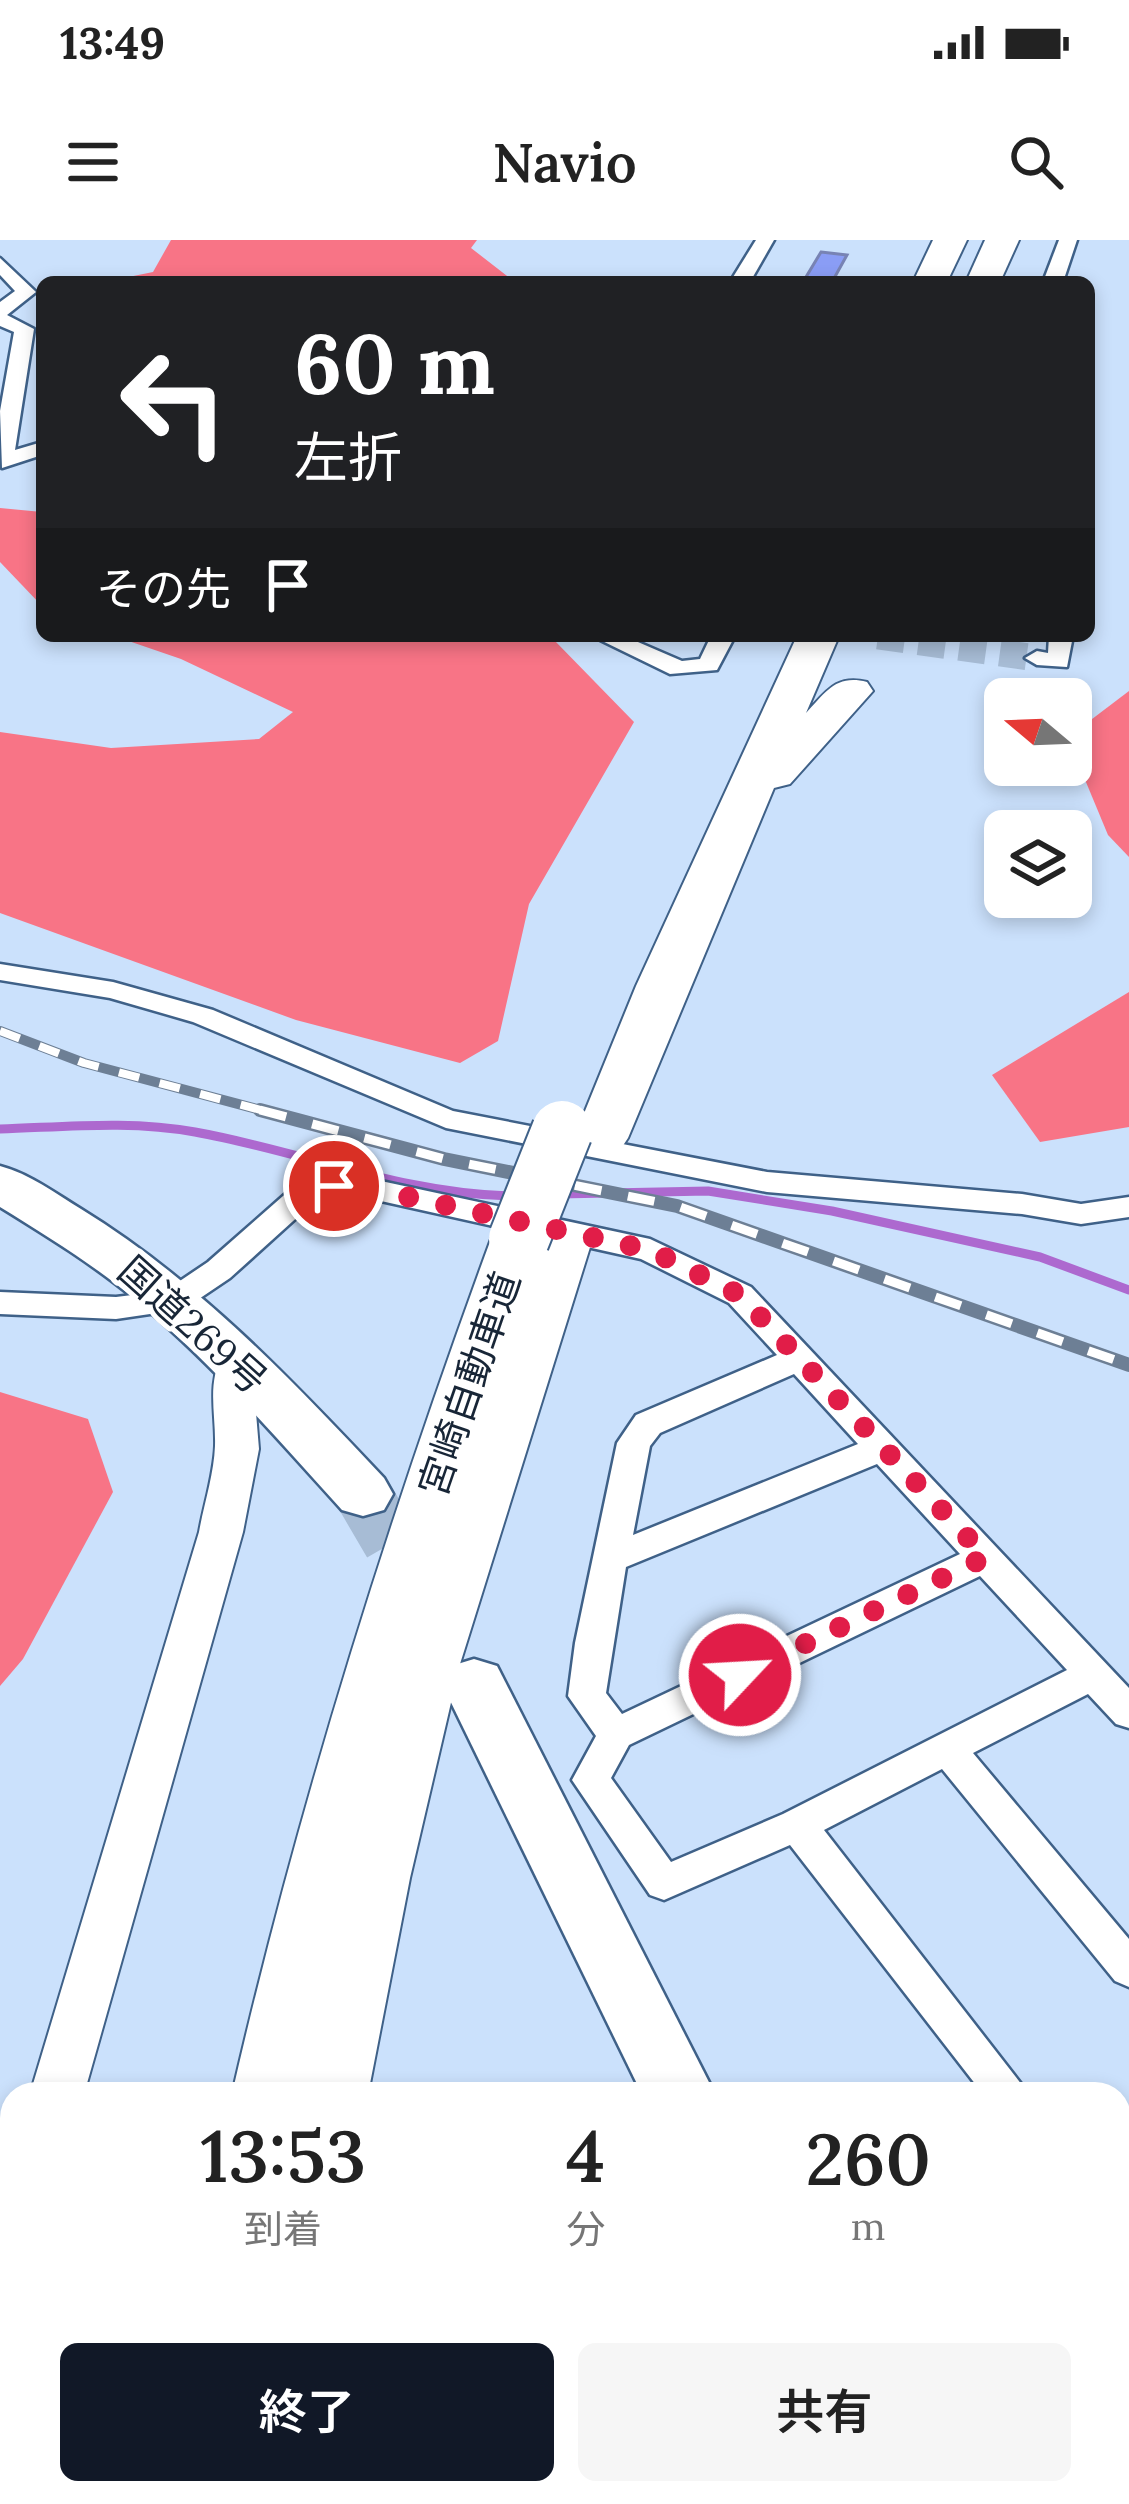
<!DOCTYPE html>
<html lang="ja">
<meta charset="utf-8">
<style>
:root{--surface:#fff;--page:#f6f6f6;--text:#222;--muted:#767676;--accent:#111827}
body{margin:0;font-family:Lora,"Noto Sans JP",serif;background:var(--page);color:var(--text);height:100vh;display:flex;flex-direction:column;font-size:45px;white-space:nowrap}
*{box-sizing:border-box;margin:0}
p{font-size:39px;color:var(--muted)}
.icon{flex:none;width:66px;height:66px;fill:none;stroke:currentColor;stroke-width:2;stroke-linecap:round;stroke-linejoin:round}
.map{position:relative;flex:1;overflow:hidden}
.details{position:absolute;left:0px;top:1842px;width:1131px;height:423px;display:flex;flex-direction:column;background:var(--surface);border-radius:36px 36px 0 0;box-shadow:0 6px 18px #0003}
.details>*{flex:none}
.hud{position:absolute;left:36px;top:36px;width:1059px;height:366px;border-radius:18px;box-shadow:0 6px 18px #0003;background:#202124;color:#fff;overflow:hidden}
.needle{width:78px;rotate:289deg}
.fabs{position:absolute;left:984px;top:438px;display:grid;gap:24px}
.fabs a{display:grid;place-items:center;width:108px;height:108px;border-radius:18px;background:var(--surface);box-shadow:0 6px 18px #0003;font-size:60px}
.pin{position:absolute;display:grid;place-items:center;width:102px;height:102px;color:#fff;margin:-51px;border:6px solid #fff;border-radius:50%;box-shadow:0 3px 12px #0007}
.me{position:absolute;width:132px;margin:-66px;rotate:65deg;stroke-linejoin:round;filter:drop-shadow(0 0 9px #0008)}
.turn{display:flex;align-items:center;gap:42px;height:252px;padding:0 60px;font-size:54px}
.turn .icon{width:156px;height:156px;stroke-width:2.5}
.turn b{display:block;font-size:84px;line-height:102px}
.then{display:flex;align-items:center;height:114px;padding:0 60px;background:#0003;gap:24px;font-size:45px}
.eta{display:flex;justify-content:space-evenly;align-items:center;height:204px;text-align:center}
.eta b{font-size:72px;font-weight:600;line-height:84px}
.cta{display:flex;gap:24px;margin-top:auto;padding:24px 60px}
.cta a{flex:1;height:138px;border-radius:18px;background:var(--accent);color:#fff;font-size:48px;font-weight:600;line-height:138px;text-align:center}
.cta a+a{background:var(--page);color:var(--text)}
.status{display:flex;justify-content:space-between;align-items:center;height:84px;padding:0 60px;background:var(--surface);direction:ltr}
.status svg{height:33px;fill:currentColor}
header{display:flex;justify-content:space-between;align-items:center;height:156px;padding:0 60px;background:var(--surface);font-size:54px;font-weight:600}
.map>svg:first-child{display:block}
.forest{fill:#f87486}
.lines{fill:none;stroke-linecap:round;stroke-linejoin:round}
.stream{stroke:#ad69cf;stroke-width:9}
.building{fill:#8a9df5;stroke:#7883b4;stroke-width:3}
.minor-tunnel{stroke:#a7bcd5;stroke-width:27;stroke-dasharray:27 14;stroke-linecap:butt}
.trunk-tunnel{stroke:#a7bcd5;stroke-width:57;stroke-dasharray:57 28;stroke-linecap:butt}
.minor-casing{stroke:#3f6188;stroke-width:5}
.tertiary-casing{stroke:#3f6188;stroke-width:4}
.trunk-casing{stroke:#3f6188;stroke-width:5}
.motorway-casing{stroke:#3f6188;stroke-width:4}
.minor{fill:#fff;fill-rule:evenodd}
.tertiary{fill:#fff;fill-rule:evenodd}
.trunk{fill:#fff;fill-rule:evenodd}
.motorway{fill:#fff;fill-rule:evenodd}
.rail-far1-casing{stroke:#6d7f95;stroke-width:10}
.rail-casing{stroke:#6d7f95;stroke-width:14}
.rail-far1{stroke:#fff;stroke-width:8;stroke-dasharray:21;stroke-linecap:butt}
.rail{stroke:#fff;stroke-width:9;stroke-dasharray:27;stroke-linecap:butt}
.motorway-bridge-casing{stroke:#3f6188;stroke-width:64;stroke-linecap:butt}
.motorway-bridge{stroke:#fff;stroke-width:60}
.route{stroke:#e11d48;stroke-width:21;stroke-dasharray:0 37.8}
.labels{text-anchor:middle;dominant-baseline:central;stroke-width:10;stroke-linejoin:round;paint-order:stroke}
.street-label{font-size:39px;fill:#182637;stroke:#fff}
</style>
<div class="status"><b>13:49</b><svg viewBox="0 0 49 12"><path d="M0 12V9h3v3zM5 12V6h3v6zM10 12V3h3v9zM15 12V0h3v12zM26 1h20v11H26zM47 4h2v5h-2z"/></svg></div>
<header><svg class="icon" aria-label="menu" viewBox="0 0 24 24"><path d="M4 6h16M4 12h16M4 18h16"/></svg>Navio<svg class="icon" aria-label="search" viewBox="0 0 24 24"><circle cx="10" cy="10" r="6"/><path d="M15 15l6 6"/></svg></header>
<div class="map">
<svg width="1129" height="2264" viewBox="0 0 1129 2264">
<rect width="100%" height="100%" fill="#cbe1fc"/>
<g class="forest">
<path d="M171,0H477L471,8L515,42H104L153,32Z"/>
<path d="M0,268L42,272V366L0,322Z"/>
<path d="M114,396H540L555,401L634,482L529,664L498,801L460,823L296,780L0,673V492L111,508L259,499L293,472L181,419Z"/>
<path d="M1129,451V617L1108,595L1071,506V495Z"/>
<path d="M1129,752V887L1040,902L992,835Z"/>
<path d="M0,1152L88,1179L113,1252L23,1419L0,1446Z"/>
</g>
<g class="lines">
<g class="stream">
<path d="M0,889C65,887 130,880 195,892C302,911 401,954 512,956"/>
<path d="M559,954L708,951L832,971L1040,1017L1129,1050"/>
</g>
</g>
<path class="building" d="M821,12L847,15L832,42H803Z"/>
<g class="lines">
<path class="minor-tunnel" d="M878,396L1037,418"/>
<path class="trunk-tunnel" d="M363,1254L426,1362"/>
<g class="minor-casing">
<g id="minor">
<path d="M756,0H774L750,42H730Z"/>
<path d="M1059,0H1077L1063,42H1043Z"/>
<path d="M0,18L36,52L7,75L34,89L15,210L42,202V215L2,228L0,171L14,92L0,86V62L15,51L0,35Z"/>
<path d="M592,396H624L682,421L700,419L711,396H735L717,430L670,434Z"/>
<path d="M1049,396H1073L1067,427L1037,425L1025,418L1037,411L1048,413Z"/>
<path d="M0,724L113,742L213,770L453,871L767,932L1022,954L1081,964L1129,957V977L1081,984L1022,974L767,952L446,888L193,782L110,758L0,740Z"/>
<path d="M333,936L381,941L650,999L751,1047L1129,1448V1488L1116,1484L1088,1454L973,1513L1129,1699V1747L1115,1741L942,1529L824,1590L1029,1854H983L790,1605L664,1660L650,1655L572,1540L596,1496L568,1456L575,1403L617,1203L636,1175L777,1115L729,1063L641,1019L381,961L334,956L313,963L230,1038L184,1069L116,1079L0,1074V1052L116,1057L165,1051L208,1022L291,949ZM794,1134L858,1204L633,1295L650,1206L660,1193ZM877,1224L960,1314L622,1474L606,1453L626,1327ZM980,1336L1067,1430L783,1574L671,1622L611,1538L629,1505Z"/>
<path d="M0,1955L12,1958V2000L0,1997Z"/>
<path d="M1119,1975L1129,1979V2030L1119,2026Z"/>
<path d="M12,2130V2194L0,2199V2135Z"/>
</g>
</g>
<g class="tertiary-casing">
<path id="tertiary" d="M239,1107L254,1112L260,1122L254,1149L259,1209L243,1292L84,1854H30L199,1292C204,1264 214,1234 215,1206C216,1173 206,1142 224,1112Z"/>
</g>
<g class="trunk-casing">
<g id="trunk">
<path d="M0,926C30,934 55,953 81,969C198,1041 291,1139 384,1238L393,1254L384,1270L363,1276L342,1270C276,1197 212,1123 136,1060C94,1025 47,996 0,967Z"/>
<path d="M474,1419L497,1426L715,1854H642L442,1444L451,1426Z"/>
<path d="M878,2253H962L967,2264H883Z"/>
</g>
</g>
<g class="motorway-casing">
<g id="motorway">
<path d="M933,0H967L947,42H913Z"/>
<path d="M985,0H1019L1000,42H966Z"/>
<path d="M797,396H839L806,473C826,452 836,434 867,442L873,451L790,544L774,548L628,898L620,910L601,916L582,910L574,898L636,746Z"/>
<path d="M519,980L542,990L562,985L582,990L591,1004L460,1424L410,1638L368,1854H232C299,1563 388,1280 491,999L499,986Z"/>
<path d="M153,2253H305L304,2264H152Z"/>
</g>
</g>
<use href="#minor" class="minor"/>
<use href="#tertiary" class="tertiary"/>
<use href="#trunk" class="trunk"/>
<use href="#motorway" class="motorway"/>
<g class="rail-far1-casing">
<path id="rail-far1" d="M0,791L84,823L272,873"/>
</g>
<g class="rail-casing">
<path id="rail" d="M260,870L444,919L677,966L1129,1125"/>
</g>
<use href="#rail-far1" class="rail-far1"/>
<use href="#rail" class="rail"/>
<g class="motorway-bridge-casing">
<path id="motorway-bridge" d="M519,999L562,891"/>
</g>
<use href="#motorway-bridge" class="motorway-bridge"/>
</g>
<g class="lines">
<path class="route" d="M334,946L381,951L650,1010L740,1055L986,1317L740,1435"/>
</g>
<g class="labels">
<g class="street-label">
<text transform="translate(193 1085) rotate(42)">国道269号</text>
<text transform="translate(469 1144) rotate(-71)">宮崎自動車道</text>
</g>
</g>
</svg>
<div class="fabs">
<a><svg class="needle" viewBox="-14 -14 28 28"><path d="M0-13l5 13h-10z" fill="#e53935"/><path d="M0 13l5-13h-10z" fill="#767676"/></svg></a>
<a><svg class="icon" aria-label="layers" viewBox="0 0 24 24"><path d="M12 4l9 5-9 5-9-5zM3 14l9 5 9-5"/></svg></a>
</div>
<div class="pin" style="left:334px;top:946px;background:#d93025"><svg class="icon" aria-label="arrive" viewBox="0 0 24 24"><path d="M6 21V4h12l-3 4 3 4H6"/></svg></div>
<svg class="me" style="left:740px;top:1435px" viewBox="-20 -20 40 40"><circle r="17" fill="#e11d48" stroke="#fff" stroke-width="3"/><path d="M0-11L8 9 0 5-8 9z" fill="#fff"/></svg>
<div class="hud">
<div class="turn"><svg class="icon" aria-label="left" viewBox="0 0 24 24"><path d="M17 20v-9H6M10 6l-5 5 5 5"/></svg><div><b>60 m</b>左折</div></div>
<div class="then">その先<svg class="icon" aria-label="arrive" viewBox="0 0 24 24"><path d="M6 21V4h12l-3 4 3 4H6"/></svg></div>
</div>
<section class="details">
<div class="eta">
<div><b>13:53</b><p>到着</p></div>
<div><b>4</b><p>分</p></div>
<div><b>260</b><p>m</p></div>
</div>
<div class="cta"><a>終了</a><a>共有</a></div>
</section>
</div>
